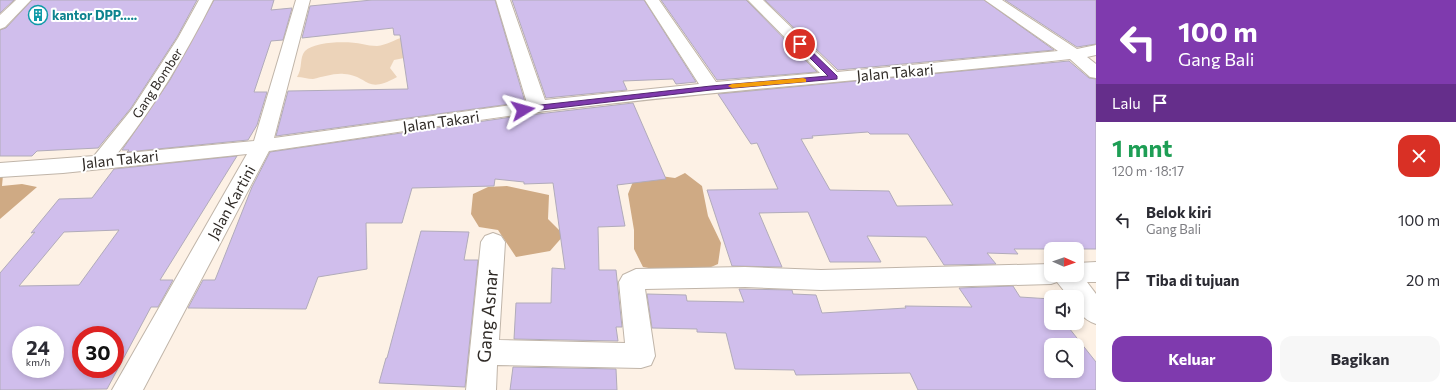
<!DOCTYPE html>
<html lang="id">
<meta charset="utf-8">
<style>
:root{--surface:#fff;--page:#f7f7f7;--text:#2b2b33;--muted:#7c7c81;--accent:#7f3aae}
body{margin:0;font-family:Commissioner,sans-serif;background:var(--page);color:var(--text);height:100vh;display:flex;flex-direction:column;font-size:15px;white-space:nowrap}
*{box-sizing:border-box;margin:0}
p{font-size:13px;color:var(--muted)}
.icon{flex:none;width:22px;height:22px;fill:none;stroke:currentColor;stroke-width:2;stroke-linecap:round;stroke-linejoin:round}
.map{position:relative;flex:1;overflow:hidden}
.sheet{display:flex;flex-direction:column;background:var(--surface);width:360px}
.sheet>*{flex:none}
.banner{background:#7f3aae;color:#fff;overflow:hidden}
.needle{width:26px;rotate:92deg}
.tools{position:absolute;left:1044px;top:242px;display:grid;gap:8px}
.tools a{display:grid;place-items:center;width:40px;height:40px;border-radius:8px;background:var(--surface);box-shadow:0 2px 6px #0003;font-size:20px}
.speed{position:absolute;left:12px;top:326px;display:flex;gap:8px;font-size:20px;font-weight:700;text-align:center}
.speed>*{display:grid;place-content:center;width:52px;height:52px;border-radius:50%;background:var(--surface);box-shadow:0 2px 6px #0003;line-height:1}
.speed small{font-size:10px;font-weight:400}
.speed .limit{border:6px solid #d22;background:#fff;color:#111}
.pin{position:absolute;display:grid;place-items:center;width:34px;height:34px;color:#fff;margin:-17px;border:2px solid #fff;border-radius:50%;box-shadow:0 1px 4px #0007}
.me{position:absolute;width:44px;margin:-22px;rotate:82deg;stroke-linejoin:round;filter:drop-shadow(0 0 3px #0008)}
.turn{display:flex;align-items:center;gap:14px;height:84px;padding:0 16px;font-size:18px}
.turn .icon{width:52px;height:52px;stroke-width:2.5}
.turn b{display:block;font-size:28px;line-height:34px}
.then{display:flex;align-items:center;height:38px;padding:0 16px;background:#0003;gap:8px;font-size:15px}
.round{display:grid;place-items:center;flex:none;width:42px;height:42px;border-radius:12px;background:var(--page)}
.overview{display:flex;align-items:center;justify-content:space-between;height:68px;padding:0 16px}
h1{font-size:24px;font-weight:700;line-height:30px;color:#1e9e55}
.cta{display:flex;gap:8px;margin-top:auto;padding:8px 16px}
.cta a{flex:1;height:46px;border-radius:12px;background:var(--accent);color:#fff;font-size:16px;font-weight:700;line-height:46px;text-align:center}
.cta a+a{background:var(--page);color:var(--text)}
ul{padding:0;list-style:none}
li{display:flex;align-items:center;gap:12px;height:60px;padding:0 16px}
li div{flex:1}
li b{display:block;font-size:15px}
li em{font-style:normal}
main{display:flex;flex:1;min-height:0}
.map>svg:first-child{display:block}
.green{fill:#ecd3b9}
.forest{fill:#cfaa84}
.building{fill:#d0beec;stroke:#b1abba;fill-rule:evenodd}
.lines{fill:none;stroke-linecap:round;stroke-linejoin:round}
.minor-casing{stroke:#c0b5a9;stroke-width:2}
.minor{fill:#fff;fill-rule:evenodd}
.route{fill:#7f3aae;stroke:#532671}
.slow{fill:#f59e0b}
.labels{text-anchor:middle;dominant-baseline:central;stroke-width:4;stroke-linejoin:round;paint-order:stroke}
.far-culture-label{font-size:13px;font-weight:bold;fill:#0d838f;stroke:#fff;text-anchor:start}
.far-street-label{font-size:13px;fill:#2f2a26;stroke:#fff}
.street-label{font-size:15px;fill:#2f2a26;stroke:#fff}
.near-street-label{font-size:18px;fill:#2f2a26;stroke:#fff}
</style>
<main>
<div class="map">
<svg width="1096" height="390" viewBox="0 0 1096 390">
<rect width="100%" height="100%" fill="#fdf1e5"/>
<path class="green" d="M403,37L409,57L394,60L390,68L397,77C365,95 370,76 344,74C334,73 323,77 313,79C308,79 302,77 297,77C303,68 299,58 305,51C315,41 349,41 362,44C367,45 372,46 377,46C387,45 394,40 403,37Z"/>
<g class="forest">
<path d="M685,173L702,186L708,216L721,243L718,264L702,271L660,270L643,267L634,249V230L628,194L634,179L653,175L675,178Z"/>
<path d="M0,175H3L2,186L22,184L37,187L0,219Z"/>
<path d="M507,186L549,195L548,219L564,235L550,251L516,257L498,230L479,227L471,214L473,194L488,187Z"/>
</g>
<g class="building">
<path d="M0,0H14L0,13Z"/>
<path d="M32,0H197L177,37L131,108L98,148L37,151L32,156H0V30L6,28Z"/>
<path d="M214,0H274L271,10L292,8L283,40L271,41L254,92H267L257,125L248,140L127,152L129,150H122L170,80Z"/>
<path d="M372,0H495L525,102L276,136L288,91L408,89L400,35H394L393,28L302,38L310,6Z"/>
<path d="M512,0H644L696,82L676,84L673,79L623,81L627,90L546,98Z"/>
<path d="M661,0H746L817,72L717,80Z"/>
<path d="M765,0H984L1054,50L838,70Z"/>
<path d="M1005,0H1096V44L1077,47Z"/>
<path d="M1069,61L1089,78L1096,79V249H1014L1018,254L987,253L996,264L944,265L926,237L867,236L881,262H830L808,212L759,213L782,267L732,266L707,190L778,189L757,143L751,144L718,94ZM868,132L870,134H908L953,205L897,206L889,191L830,190L801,139L813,138L812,136Z"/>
<path d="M633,103L666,179L617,185L625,226L598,227L599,270H616L622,327H616L618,341L514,339L516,303H551L552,268L565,269L553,183L524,184V182L495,179L494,186L412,188L402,223H366L367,269L318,277L306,309L188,308L203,280H215L252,187L270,152L512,117Z"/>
<path d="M237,156L160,280H173L158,307H151L107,389L0,390V273L35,232L31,233L59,199L92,198L114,169ZM119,230L79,285L19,286L64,232ZM21,335H55V369H21ZM81,335H115V369H81Z"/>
<path d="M421,231L469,232L464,260H478L465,387L379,383L386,358H387Z"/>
<path d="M1013,286L1020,297L1051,299V328H1069L1096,362V390H918L910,373L796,375L794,370L735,369L726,333L697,332V329L652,328L647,294L686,295L687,301L744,302L739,289L792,290L793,294L816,295L822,313L906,308L905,306L972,307L959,288ZM1051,345H1077V371H1051Z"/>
<path d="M513,367L616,369L617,390H510Z"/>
</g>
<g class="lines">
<g class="minor-casing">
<g id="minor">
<path d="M16,0H31L5,27L0,29V15Z"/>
<path d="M199,0H213C186,54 155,106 117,154L254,141L296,0H310L274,138L527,103L496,0H510L545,100L699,84L645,0H659L716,82L820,73L748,0H763L837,72L1058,51L985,0H1002L1077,49L1096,45V55L1087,57L1096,64V78L1090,77L1070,59C896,78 721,90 546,111C454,123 361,138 269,151L143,390H112L247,154L63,173L0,177V163L94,156L132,109L178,38Z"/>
<path d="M493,233L501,236L505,242L499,340L625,343L619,282L623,275L636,269L745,267L821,270L1051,264V275H1077V263L1096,262V282H1087L1096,294V324C1082,319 1077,311 1077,297H1069L1057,282L1051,284L821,290L745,287L645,289L655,356L651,365L641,368L497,365L496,390H466L481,242L485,236Z"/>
</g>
</g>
<use href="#minor" class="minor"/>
</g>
<path class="route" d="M798,43H803L837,76V79L711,90L523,112L519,110L523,107L711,86L828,76L798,46Z"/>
<path class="slow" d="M803,78L806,79V82L732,88L728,86L732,84Z"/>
<defs>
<g id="building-ring" transform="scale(1)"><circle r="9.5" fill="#fff" stroke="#0f9aa8" stroke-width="1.5"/><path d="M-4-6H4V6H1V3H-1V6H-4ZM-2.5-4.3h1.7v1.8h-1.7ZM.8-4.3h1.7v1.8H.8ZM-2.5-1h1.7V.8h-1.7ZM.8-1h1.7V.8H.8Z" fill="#0f9aa8"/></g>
</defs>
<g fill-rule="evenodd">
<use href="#building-ring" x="38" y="15"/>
</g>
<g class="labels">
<g class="far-culture-label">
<text x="52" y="15">kantor DPP.....</text>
</g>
<g class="far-street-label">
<text transform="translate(157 83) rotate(-57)">Gang Bomber</text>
</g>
<g class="street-label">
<text transform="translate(895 72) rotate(-5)">Jalan Takari</text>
<text transform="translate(441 121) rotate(-8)">Jalan Takari</text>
<text transform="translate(120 159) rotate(-6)">Jalan Takari</text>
<text transform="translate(231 202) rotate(-61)">Jalan Kartini</text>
</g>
<g class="near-street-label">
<text transform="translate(487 316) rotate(-85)">Gang Asnar</text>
</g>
</g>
</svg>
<div class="tools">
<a><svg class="needle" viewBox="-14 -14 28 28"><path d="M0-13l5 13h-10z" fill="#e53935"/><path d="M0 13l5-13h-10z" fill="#7c7c81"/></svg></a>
<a><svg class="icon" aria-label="sound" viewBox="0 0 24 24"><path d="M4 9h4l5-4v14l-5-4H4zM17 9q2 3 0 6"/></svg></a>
<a><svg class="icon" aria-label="search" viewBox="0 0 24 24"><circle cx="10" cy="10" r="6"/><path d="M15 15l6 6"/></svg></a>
</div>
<div class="speed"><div>24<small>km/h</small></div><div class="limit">30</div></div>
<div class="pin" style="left:800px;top:44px;background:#d93025"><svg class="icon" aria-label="arrive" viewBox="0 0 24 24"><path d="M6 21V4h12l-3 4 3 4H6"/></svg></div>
<svg class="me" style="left:523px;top:110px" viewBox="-20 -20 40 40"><path d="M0-17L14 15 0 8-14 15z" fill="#7f3aae" stroke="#fff" stroke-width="4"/></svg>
</div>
<section class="sheet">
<div class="banner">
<div class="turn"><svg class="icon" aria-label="left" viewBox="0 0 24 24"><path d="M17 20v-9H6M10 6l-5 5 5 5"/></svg><div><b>100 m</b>Gang Bali</div></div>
<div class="then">Lalu<svg class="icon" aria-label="arrive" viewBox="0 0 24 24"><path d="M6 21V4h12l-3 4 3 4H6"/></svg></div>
</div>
<div class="overview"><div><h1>1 mnt</h1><p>120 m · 18:17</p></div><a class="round" style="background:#d93025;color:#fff"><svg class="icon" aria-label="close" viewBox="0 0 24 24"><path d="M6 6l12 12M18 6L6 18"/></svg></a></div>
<ul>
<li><svg class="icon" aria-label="left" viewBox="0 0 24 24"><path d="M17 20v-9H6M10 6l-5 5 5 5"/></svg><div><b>Belok kiri</b><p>Gang Bali</p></div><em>100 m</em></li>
<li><svg class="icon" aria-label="arrive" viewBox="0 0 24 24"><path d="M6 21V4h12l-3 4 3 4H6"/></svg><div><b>Tiba di tujuan</b></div><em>20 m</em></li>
</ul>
<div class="cta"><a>Keluar</a><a>Bagikan</a></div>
</section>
</main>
